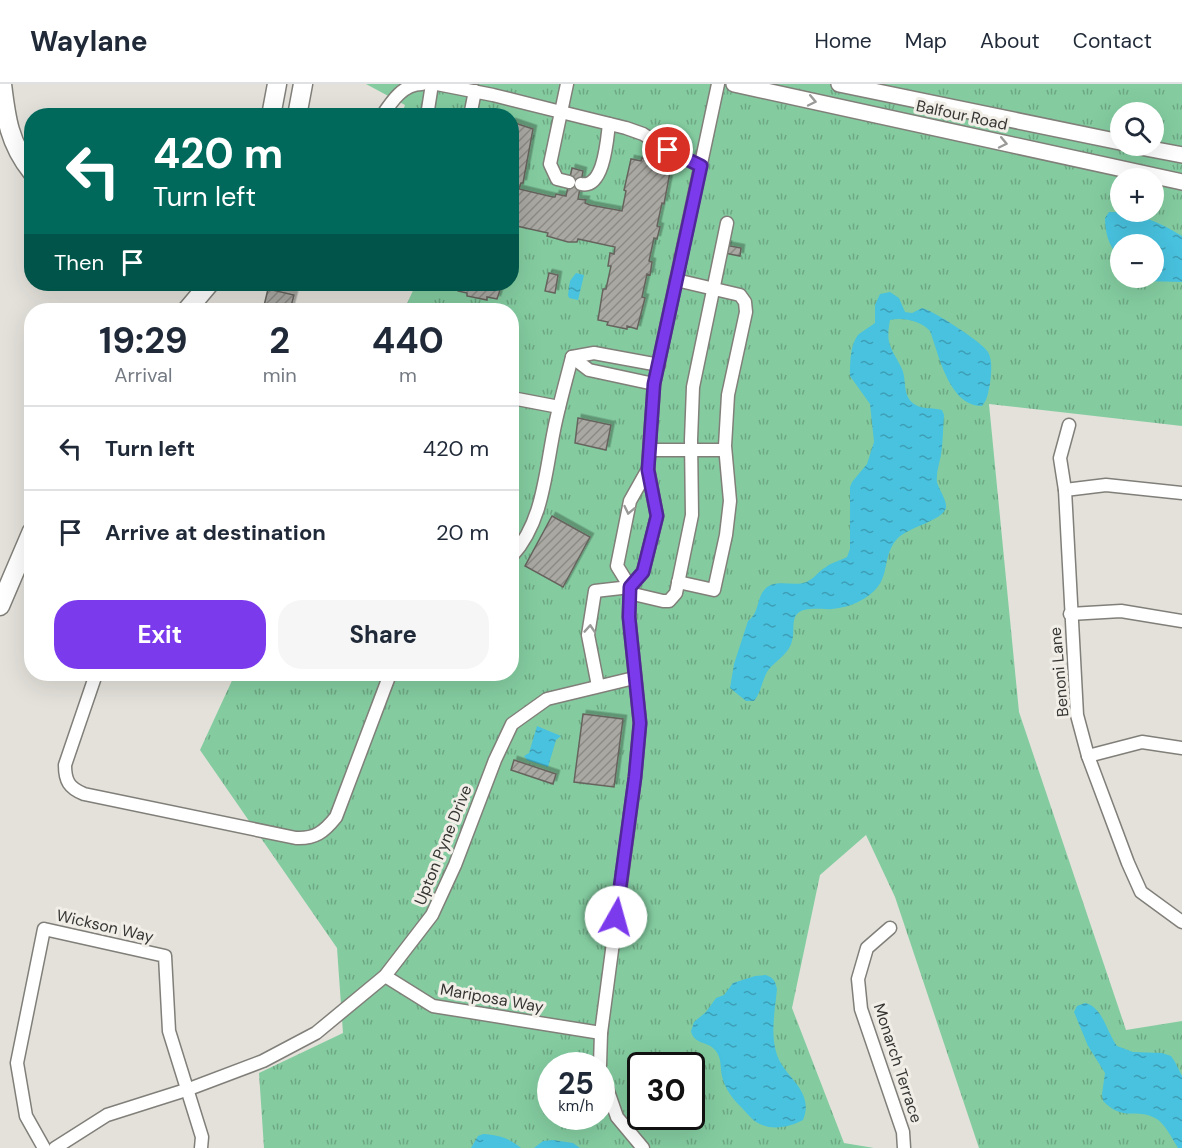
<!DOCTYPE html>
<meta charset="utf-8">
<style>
:root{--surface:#fff;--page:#f6f6f7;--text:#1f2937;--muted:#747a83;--line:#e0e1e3;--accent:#7c3aed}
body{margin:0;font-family:"DM Sans",sans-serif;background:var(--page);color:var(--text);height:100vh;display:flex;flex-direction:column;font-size:22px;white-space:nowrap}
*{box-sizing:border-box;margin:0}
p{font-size:20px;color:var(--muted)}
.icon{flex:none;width:33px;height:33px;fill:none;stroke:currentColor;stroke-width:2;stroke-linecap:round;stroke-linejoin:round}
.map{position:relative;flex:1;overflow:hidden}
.sheet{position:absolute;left:24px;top:219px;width:495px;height:378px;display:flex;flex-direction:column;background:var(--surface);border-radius:24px;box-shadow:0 6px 24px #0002}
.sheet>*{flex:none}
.guide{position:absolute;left:24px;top:24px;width:495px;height:183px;border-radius:24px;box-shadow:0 6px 24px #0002;background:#00695c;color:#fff;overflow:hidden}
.tools{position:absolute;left:1110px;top:18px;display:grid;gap:12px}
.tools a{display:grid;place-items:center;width:54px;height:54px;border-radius:50%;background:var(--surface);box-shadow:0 6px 24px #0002;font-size:30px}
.speed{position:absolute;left:537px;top:968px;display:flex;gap:12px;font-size:30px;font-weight:700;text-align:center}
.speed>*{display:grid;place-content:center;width:78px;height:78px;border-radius:50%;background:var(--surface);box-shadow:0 6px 24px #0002;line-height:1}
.speed small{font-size:15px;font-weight:400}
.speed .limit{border:3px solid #111;border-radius:9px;background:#fff;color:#111}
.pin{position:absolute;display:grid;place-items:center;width:51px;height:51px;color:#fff;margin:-26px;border:3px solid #fff;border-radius:50%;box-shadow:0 2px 6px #0007}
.me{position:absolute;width:66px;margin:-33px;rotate:7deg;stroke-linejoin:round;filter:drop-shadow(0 0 4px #0008)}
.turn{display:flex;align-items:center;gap:21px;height:126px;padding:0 30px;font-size:27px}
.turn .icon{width:78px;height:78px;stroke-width:2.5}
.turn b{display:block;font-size:42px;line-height:51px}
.then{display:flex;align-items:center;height:57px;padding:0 30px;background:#0003;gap:12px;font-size:22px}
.eta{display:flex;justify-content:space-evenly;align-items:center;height:102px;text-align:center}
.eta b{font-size:36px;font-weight:700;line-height:42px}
.button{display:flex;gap:12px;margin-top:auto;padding:12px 30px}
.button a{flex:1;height:69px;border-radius:24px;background:var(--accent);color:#fff;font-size:24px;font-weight:700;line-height:69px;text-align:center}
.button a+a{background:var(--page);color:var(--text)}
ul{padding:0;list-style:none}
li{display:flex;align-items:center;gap:18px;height:84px;padding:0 30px;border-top:2px solid var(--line)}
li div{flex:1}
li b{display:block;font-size:22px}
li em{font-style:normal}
header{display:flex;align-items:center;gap:36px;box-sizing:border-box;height:84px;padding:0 30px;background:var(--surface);border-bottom:2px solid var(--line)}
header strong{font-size:28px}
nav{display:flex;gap:33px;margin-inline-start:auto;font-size:21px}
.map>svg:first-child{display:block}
.grass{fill:url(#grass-tufts);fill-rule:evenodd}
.water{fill:url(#water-ripples)}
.building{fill:url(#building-hatch);stroke:#66645e;stroke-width:1.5;filter:url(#shadow)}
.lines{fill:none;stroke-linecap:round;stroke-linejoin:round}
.minor-casing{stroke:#817f79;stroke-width:15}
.major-casing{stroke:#817f79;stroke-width:18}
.highway-casing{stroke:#817f79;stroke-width:21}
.minor{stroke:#fff;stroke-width:12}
.major{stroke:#fff;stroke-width:15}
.highway{stroke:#fff;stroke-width:18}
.oneway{stroke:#9a9a99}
.route-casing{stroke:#51269a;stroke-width:15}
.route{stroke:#7c3aed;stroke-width:10}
.labels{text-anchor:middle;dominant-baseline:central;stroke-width:6;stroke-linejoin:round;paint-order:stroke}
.street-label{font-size:16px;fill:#363533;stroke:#f0eee7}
</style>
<header>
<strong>Waylane</strong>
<nav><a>Home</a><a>Map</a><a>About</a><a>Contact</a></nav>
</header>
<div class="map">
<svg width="1182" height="1064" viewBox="0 0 1182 1064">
<defs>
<pattern id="grass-tufts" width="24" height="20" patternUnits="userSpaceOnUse" patternTransform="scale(1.5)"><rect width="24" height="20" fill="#84cca0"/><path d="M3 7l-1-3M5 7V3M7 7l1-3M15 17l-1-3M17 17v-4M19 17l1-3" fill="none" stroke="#6da683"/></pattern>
<pattern id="water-ripples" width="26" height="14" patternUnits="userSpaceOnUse" patternTransform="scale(1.5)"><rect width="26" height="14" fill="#48c2df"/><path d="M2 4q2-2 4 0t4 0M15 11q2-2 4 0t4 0" fill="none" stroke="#3d9eb5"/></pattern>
<pattern id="building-hatch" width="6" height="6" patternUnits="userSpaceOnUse" patternTransform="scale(1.5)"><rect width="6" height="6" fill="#aaa8a2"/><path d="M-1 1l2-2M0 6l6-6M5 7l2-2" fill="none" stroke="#8b8a85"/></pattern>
<filter id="shadow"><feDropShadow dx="3.5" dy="-3.5" stdDeviation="0" flood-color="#0004"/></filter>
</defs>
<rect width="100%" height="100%" fill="#e3e1da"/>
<path class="grass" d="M366,0H1182V342L989,320L1019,628L1126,946L1182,937V1064H979L895,813L866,751L820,791L792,924L844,1059L874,1064H264L259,989L343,949L337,864L200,666L235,590H512V226H404L416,200H512V32L401,31L405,21ZM1120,28H1154V62H1120ZM1120,94H1154V128H1120ZM1120,160H1154V194H1120ZM550,981H602V1032H550ZM640,981H692V1032H640Z"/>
<g class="water">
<path d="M1109,128C1137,128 1159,138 1182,152V198L1144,197L1137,194H1154V160H1120V176C1110,163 1105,151 1105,134Z"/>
<path d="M576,189L584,191L578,216L569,214L568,211L570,197Z"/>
<path d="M890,208L899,214L905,228L912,229L922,224C934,227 982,258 988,268C993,277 991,290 990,300C988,308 988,315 982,322C949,322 939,271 930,247C921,237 903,233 890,236C885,262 892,264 902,285C907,297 902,311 914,320C922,326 933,323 942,326L944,331C943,344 943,358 941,371C939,381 936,389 937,398C939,406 947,416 946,424C942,437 908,443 897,455C878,477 896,499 858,518C850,522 841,524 832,525C822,526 805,522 797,530C791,536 795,549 792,557C788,572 774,577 767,588C762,597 761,608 754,617H746L730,604L734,580L748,537C760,529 756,513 766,504C776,495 791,502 803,499C813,497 817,488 826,483C832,478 840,477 847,473L850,465V403L852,398L867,380L874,358L870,320L850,292C850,280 850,259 859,250C864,246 870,243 875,239V221L880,210Z"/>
<path d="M537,642L561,652L556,656L548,683L527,676L524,672L529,669Z"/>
<path d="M766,891C774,894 775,897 777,905C775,926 770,951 777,971C785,994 815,1007 803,1036C790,1043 772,1047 758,1039C752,1036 746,1028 741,1023C733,1016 724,1003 722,992C720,983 722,974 715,966C708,957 694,961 691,947L694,938L706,928L716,914L724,911L733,899L755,892Z"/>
<path d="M1085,919C1103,923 1107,949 1117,962L1133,968L1162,969L1171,972L1175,978L1182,992V1064H1178C1172,1055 1165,1039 1155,1034C1137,1024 1123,1038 1103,1017L1102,1010L1105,989L1088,962L1074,928L1077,922Z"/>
<path d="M483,1050C499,1051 509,1054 521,1064H471L478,1052Z"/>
<path d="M553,1056L573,1059L580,1064H534L543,1057Z"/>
</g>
<g class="building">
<path d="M512,38L533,45L523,99H521L519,105L553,113H555L556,110L566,112L572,84L583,87L578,115L586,116L585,119L590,121L622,127L626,107L624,106L631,75L641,77L642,74L662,79L661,81L671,83L664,120L662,119L657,142L660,143L657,155L654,154L649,177L652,178L650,191L647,190L642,213L645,214L637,245L627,242V245L607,241L608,238L598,236L603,205H606L611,182H608L610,169L614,170L615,163L578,155L577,158H568L547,152L548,149L512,141V143Z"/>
<path d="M725,161L741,164L740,172L724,169Z"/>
<path d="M549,189L558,191L555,209L545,207Z"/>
<path d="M459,200H502L497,215L487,213V216L467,212V209L458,207Z"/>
<path d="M268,205L294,211L290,226H263Z"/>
<path d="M578,334L611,341L606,366L575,359Z"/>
<path d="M552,432L590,453L563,503L525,482Z"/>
<path d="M583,630L623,635L614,703L574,698Z"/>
<path d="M514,676L556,690L553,700L511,686Z"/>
</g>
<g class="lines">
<g class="minor-casing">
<g id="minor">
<path d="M437,0L493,11L561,28L550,80L557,95L569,98"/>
<path d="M567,0L561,28L626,44L643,50L668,66L701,82"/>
<path d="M382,32C392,17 403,0 422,0"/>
<path d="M427,32L432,0"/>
<path d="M470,32L475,7"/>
<path d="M581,100C604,105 607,56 609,40"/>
<path d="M676,196L740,211L745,218L746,228L728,311L725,362L730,417L726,451L714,506L678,498"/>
<path d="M654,300L589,286L572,273L594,269L659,281"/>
<path d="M512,314L559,323"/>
<path d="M1069,341L1060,374L1065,406L1077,631L1088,672L1128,779L1141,808L1182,838"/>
<path d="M650,366H725"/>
<path d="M1065,406L1106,401L1182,409"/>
<path d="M512,472C543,438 545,390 554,346C559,321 566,297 572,273"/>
<path d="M630,503L643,488L657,432L648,385L654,300L718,0"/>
<path d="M629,509L663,517H669L676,509L692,431L691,356L693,303L727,139"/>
<path d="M1070,530L1121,527L1182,537"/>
<path d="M96,590L65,681C65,697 69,704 84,710L296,754C315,755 324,748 336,733L390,590"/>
<path d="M598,602L588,551L595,507L630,503"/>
<path d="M1088,672L1142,658L1182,664"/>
<path d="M890,844L867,864L858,895L861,925L903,1048L904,1064"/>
<path d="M385,892L433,922L601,949"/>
<path d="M600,981L601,949L635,693L640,639L629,533L630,503L617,482L630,417L648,385"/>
<path d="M602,990L617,1033L643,1064"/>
<path d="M44,1064L26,1032L17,979L44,845L165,872L169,947L202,1053L201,1064"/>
<path d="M55,1064L107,1031L189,1005L263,977L316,949L385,892L432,831L455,781L495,676L512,640L547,615L634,594"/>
</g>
</g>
<g class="major-casing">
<g id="major">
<path d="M734,0L1182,98"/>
<path d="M839,0L1120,58"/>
<path d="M1135,62L1182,71"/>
</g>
</g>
<g class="highway-casing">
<g id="highway">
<path d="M2,0C6,34 9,59 32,88"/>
<path d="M271,32L277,0"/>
<path d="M297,32L303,0"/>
<path d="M187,226L209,200"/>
<path d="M0,522L32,447"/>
</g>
</g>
<use href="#minor" class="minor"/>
<use href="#major" class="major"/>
<use href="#highway" class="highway"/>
</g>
<defs><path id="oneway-chevron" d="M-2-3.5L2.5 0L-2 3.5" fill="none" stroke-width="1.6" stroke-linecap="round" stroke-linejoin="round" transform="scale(1.5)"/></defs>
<g class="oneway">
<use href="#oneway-chevron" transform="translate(812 17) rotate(12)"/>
<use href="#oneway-chevron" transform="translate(1003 59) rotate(12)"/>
<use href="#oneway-chevron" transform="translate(629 426) rotate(102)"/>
<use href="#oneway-chevron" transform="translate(590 545) rotate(-86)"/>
</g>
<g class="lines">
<g class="route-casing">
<path id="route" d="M616,833L635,693L640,639L629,533L630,503L643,488L657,432L648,386L654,300L701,82L668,66"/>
</g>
<use href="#route" class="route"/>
</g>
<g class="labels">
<g class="street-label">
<text transform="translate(962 31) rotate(12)">Balfour Road</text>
<text transform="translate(1059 588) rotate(-95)">Benoni Lane</text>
<text transform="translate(443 761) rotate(-68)">Upton Pyne Drive</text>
<text transform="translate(105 842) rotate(13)">Wickson Way</text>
<text transform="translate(492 914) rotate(10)">Mariposa Way</text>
<text transform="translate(898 979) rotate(72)">Monarch Terrace</text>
</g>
</g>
</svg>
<div class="tools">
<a><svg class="icon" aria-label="search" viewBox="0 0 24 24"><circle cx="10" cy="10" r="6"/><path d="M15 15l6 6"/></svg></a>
<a>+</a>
<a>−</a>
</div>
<div class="speed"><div>25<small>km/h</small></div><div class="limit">30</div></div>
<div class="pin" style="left:668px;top:66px;background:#d93025"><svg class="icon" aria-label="arrive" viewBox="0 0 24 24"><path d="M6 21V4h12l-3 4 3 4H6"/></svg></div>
<svg class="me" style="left:616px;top:833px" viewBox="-20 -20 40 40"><circle r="19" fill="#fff"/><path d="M0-13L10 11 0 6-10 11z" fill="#7c3aed"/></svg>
<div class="guide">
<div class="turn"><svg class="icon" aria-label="left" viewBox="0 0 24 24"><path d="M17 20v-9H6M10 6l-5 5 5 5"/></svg><div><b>420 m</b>Turn left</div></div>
<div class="then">Then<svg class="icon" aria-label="arrive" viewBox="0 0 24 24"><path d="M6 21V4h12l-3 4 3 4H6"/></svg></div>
</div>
<section class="sheet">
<div class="eta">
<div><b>19:29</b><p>Arrival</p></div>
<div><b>2</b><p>min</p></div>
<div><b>440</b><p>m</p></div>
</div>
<ul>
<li><svg class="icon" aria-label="left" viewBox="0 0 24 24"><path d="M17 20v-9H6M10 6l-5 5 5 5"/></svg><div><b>Turn left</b></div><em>420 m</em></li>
<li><svg class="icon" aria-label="arrive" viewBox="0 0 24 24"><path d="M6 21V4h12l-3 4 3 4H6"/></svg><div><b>Arrive at destination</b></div><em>20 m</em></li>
</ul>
<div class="button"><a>Exit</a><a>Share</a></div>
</section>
</div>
